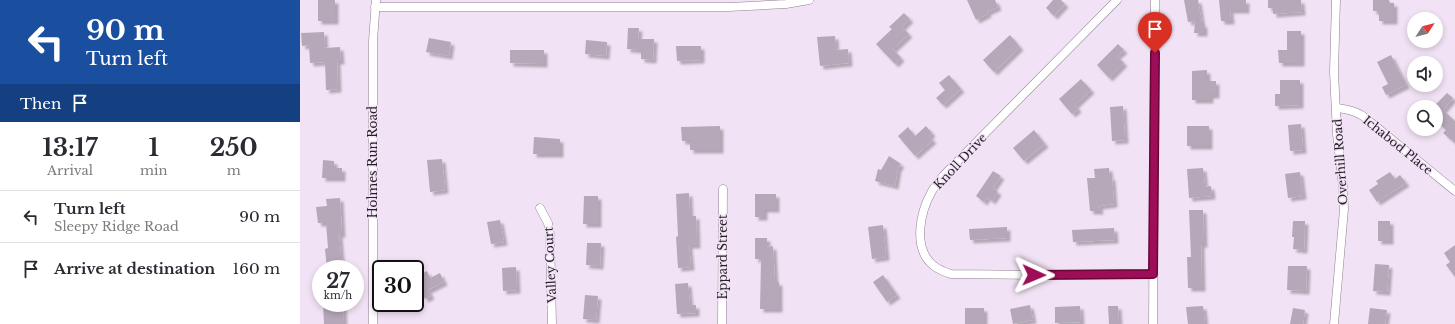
<!DOCTYPE html>
<style>
:root{--surface:#fff;--page:#f7f7f7;--text:#2b2b33;--muted:#7c7c81;--line:#e1e1e2}
body{margin:0;font-family:"Libre Baskerville",serif;background:var(--page);color:var(--text);height:100vh;display:flex;flex-direction:column;font-size:15px;white-space:nowrap}
*{box-sizing:border-box;margin:0}
p{font-size:13px;color:var(--muted)}
.icon{flex:none;width:22px;height:22px;fill:none;stroke:currentColor;stroke-width:2;stroke-linecap:round;stroke-linejoin:round}
.map{position:relative;flex:1;overflow:hidden}
.drawer{display:flex;flex-direction:column;background:var(--surface);width:300px}
.drawer>*{flex:none}
.hud{background:#1a4fa0;color:#fff;overflow:hidden}
.needle{width:26px;rotate:54deg}
.buttons{position:absolute;left:1107px;top:12px;display:grid;gap:8px}
.buttons a{display:grid;place-items:center;width:36px;height:36px;border-radius:50%;background:var(--surface);box-shadow:0 2px 6px #0003;font-size:20px}
.speed{position:absolute;left:12px;top:260px;display:flex;gap:8px;font-size:20px;font-weight:700;text-align:center}
.speed>*{display:grid;place-content:center;width:52px;height:52px;border-radius:50%;background:var(--surface);box-shadow:0 2px 6px #0003;line-height:1}
.speed small{font-size:10px;font-weight:400}
.speed .limit{border:2px solid #111;border-radius:6px;background:#fff;color:#111}
.pin{position:absolute;display:grid;place-items:center;width:34px;height:34px;color:#fff;margin:-41px -17px;border-radius:50% 50% 50% 0;rotate:-45deg;box-shadow:0 0 4px #0007}
.pin .icon{rotate:45deg}
.me{position:absolute;width:44px;margin:-22px;rotate:91deg;stroke-linejoin:round;filter:drop-shadow(0 0 3px #0008)}
.turn{display:flex;align-items:center;gap:14px;height:84px;padding:0 20px;font-size:18px}
.turn .icon{width:52px;height:52px;stroke-width:2.5}
.turn b{display:block;font-size:28px;line-height:34px}
.then{display:flex;align-items:center;height:38px;padding:0 20px;background:#0003;gap:8px;font-size:15px}
.eta{display:flex;justify-content:space-evenly;align-items:center;height:68px;text-align:center}
.eta b{font-size:24px;font-weight:700;line-height:28px}
ul{padding:0;list-style:none}
li{display:flex;align-items:center;gap:12px;height:52px;padding:0 20px;border-top:1px solid var(--line)}
li div{flex:1}
li b{display:block;font-size:15px}
li em{font-style:normal}
main{display:flex;flex:1;min-height:0}
.map>svg:first-child{display:block}
.building{fill:#b6a7b9;filter:url(#shadow)}
.lines{fill:none;stroke-linecap:round;stroke-linejoin:round}
.minor-casing{stroke:#8f8091;stroke-width:9}
.minor{stroke:#fff;stroke-width:8}
.route-casing{stroke:#670839;stroke-width:10}
.route{stroke:#9e0d57;stroke-width:7}
.labels{text-anchor:middle;dominant-baseline:central;stroke-width:3;stroke-linejoin:round;paint-order:stroke}
.street-label{font-size:12px;fill:#241e25;stroke:#f2e2f5}
</style>
<main>
<section class="drawer">
<div class="hud">
<div class="turn"><svg class="icon" aria-label="left" viewBox="0 0 24 24"><path d="M17 20v-9H6M10 6l-5 5 5 5"/></svg><div><b>90 m</b>Turn left</div></div>
<div class="then">Then<svg class="icon" aria-label="arrive" viewBox="0 0 24 24"><path d="M6 21V4h12l-3 4 3 4H6"/></svg></div>
</div>
<div class="eta">
<div><b>13:17</b><p>Arrival</p></div>
<div><b>1</b><p>min</p></div>
<div><b>250</b><p>m</p></div>
</div>
<ul>
<li><svg class="icon" aria-label="left" viewBox="0 0 24 24"><path d="M17 20v-9H6M10 6l-5 5 5 5"/></svg><div><b>Turn left</b><p>Sleepy Ridge Road</p></div><em>90 m</em></li>
<li><svg class="icon" aria-label="arrive" viewBox="0 0 24 24"><path d="M6 21V4h12l-3 4 3 4H6"/></svg><div><b>Arrive at destination</b></div><em>160 m</em></li>
</ul>
</section>
<div class="map">
<svg width="1155" height="324" viewBox="0 0 1155 324">
<defs>
<filter id="shadow"><feDropShadow dx="3.5" dy="3.5" stdDeviation="1" flood-color="#0004"/></filter>
</defs>
<rect width="100%" height="100%" fill="#f2e2f5"/>
<g class="building">
<rect x="18" y="0" width="17" height="21"/>
<path d="M667,0H695L698,7L687,12L688,14L676,20Z"/>
<path d="M753,0H761L765,4L754,16L746,8Z"/>
<path d="M884,0H898L902,24H904V33H894L895,21L888,22Z"/>
<path d="M919,0H946V10H930L931,21H921Z"/>
<path d="M968,0H1001L1002,12L973,14V8H968Z"/>
<path d="M1073,0H1089L1090,3H1094V21H1079V11H1073Z"/>
<path d="M604,13L610,19L602,27L609,34L593,49L601,58L595,64L576,44L592,29L589,27Z"/>
<path d="M328,28H339L338,39H354L353,60L341,59V50L327,49Z"/>
<path d="M987,31H1001V63H979L978,50H987Z"/>
<path d="M24,32L25,48L40,47L41,61H37L38,89L26,90L25,62L10,63L9,45L2,46L1,33Z"/>
<path d="M710,35L720,47L694,72L683,60Z"/>
<path d="M535,36L536,50L548,49L549,63L520,66L517,37Z"/>
<path d="M129,38L151,42L149,56L126,52Z"/>
<path d="M286,40L307,42L306,56L285,54Z"/>
<path d="M818,44L824,50L817,56L824,63L809,78L797,65Z"/>
<path d="M376,46H401V60L377,61Z"/>
<path d="M210,50H244V64L210,63Z"/>
<path d="M1091,55L1106,85L1086,95L1082,87L1088,84L1077,62Z"/>
<path d="M907,70V81H916V95H910V100H892V71Z"/>
<path d="M649,75L661,89L643,105L636,98L645,90L639,83Z"/>
<path d="M781,79L791,90L775,105L778,109L772,114L759,99Z"/>
<path d="M980,80H1000V105L975,106V94H980Z"/>
<path d="M1147,93L1153,98L1143,110L1155,121V143L1143,133L1146,130L1136,120V104Z"/>
<path d="M823,106L825,140L812,141L810,107Z"/>
<path d="M1001,124L1003,150L990,151L988,125Z"/>
<path d="M420,126V150H390V141H382L381,127Z"/>
<path d="M626,126L632,133L629,136L633,140L615,156L598,136L608,127L615,136Z"/>
<rect x="887" y="126" width="22" height="20"/>
<path d="M734,130L745,144L724,161L713,148Z"/>
<path d="M234,137L260,139V154H233Z"/>
<path d="M589,156L601,164L598,168L595,186L575,181L578,169L581,170Z"/>
<path d="M142,159L145,190L130,192L127,160Z"/>
<path d="M23,160L34,161V168H42V178H22Z"/>
<path d="M809,168L810,177H812L814,204L799,206L800,211H790L787,178H795L794,169Z"/>
<path d="M903,168L905,187L911,186L912,196L889,198L887,169Z"/>
<path d="M693,171L701,176L693,188L698,192L692,201L687,197L684,202L676,196Z"/>
<path d="M1000,172L1003,196L988,198L985,174Z"/>
<path d="M1090,172L1095,179L1100,175L1106,183L1077,202L1069,190L1078,184L1076,181Z"/>
<path d="M389,193L390,216H396L397,245H389L391,267L378,268L376,237L378,236L376,194Z"/>
<path d="M455,194H476V209H464V217H455Z"/>
<path d="M284,196H298V224H283Z"/>
<path d="M40,198L42,234H39L42,269H27L25,249L28,248L26,223H18L16,207L27,206L26,199Z"/>
<path d="M889,210H903L904,244H901L902,288H888L887,257H891Z"/>
<path d="M200,220L204,242L191,244L187,222Z"/>
<path d="M993,221H1005L1004,250L993,249L994,237H992Z"/>
<rect x="1078" y="221" width="12" height="20"/>
<path d="M583,225L586,257L572,259L568,227Z"/>
<path d="M707,227V238L670,240L669,229Z"/>
<path d="M814,228L815,240L773,242L772,230Z"/>
<path d="M455,238H467V247L473,246L475,282H479V309H460L461,259H455Z"/>
<path d="M287,243H301L300,266L286,265Z"/>
<path d="M1155,245V277L1146,265L1150,262L1144,253Z"/>
<path d="M1075,264L1089,265L1087,292L1073,291Z"/>
<path d="M988,266H1007L1006,291L987,290Z"/>
<path d="M216,267L217,290L203,291L202,268Z"/>
<path d="M127,271L130,278L140,273L144,282L128,290L131,296L125,299L120,289L117,291L115,287V277Z"/>
<path d="M583,275L597,295L587,302L573,282Z"/>
<path d="M388,283L390,305H396V313L377,314L375,284Z"/>
<path d="M285,295L298,296L296,320L283,319Z"/>
<path d="M23,303H43L44,324H24Z"/>
<path d="M730,305L733,320L713,324L710,309Z"/>
<path d="M780,306L781,322L755,323V307Z"/>
<path d="M808,306H818L819,324H809Z"/>
<path d="M903,306L905,324H888L886,307Z"/>
<rect x="665" y="308" width="19" height="16"/>
<path d="M993,308L1005,310L1003,324H990Z"/>
<path d="M1070,308L1087,310L1085,324H1068Z"/>
</g>
<g class="lines">
<g class="minor-casing">
<g id="minor">
<path d="M817,0L643,176C639,181 635,186 632,191C620,212 612,249 634,266C639,270 645,272 651,274L749,275L853,274"/>
<path d="M75,7H429L486,4L509,0"/>
<path d="M1037,108C1047,109 1055,111 1063,116L1155,191"/>
<path d="M240,208L248,223L250,234L252,324"/>
<path d="M73,324V41L76,0"/>
<path d="M422,324L423,189"/>
<path d="M853,324L855,0"/>
<path d="M1034,324L1044,209L1043,187L1037,134L1034,72L1036,0"/>
</g>
</g>
<use href="#minor" class="minor"/>
</g>
<g class="lines">
<g class="route-casing">
<path id="route" d="M734,275L853,274L855,53"/>
</g>
<use href="#route" class="route"/>
</g>
<g class="labels">
<g class="street-label">
<text transform="translate(1098 145) rotate(39)">Ichabod Place</text>
<text transform="translate(660 161) rotate(-47)">Knoll Drive</text>
<text transform="translate(72 162) rotate(-90)">Holmes Run Road</text>
<text transform="translate(1040 162) rotate(-94)">Overhill Road</text>
<text transform="translate(422 257) rotate(-90)">Eppard Street</text>
<text transform="translate(250 265) rotate(-93)">Valley Court</text>
</g>
</g>
</svg>
<div class="buttons">
<a><svg class="needle" viewBox="-14 -14 28 28"><path d="M0-13l5 13h-10z" fill="#e53935"/><path d="M0 13l5-13h-10z" fill="#7c7c81"/></svg></a>
<a><svg class="icon" aria-label="sound" viewBox="0 0 24 24"><path d="M4 9h4l5-4v14l-5-4H4zM17 9q2 3 0 6"/></svg></a>
<a><svg class="icon" aria-label="search" viewBox="0 0 24 24"><circle cx="10" cy="10" r="6"/><path d="M15 15l6 6"/></svg></a>
</div>
<div class="speed"><div>27<small>km/h</small></div><div class="limit">30</div></div>
<div class="pin" style="left:855px;top:53px;background:#d93025"><svg class="icon" aria-label="arrive" viewBox="0 0 24 24"><path d="M6 21V4h12l-3 4 3 4H6"/></svg></div>
<svg class="me" style="left:734px;top:275px" viewBox="-20 -20 40 40"><path d="M0-17L14 15 0 8-14 15z" fill="#9e0d57" stroke="#fff" stroke-width="4"/></svg>
</div>
</main>
